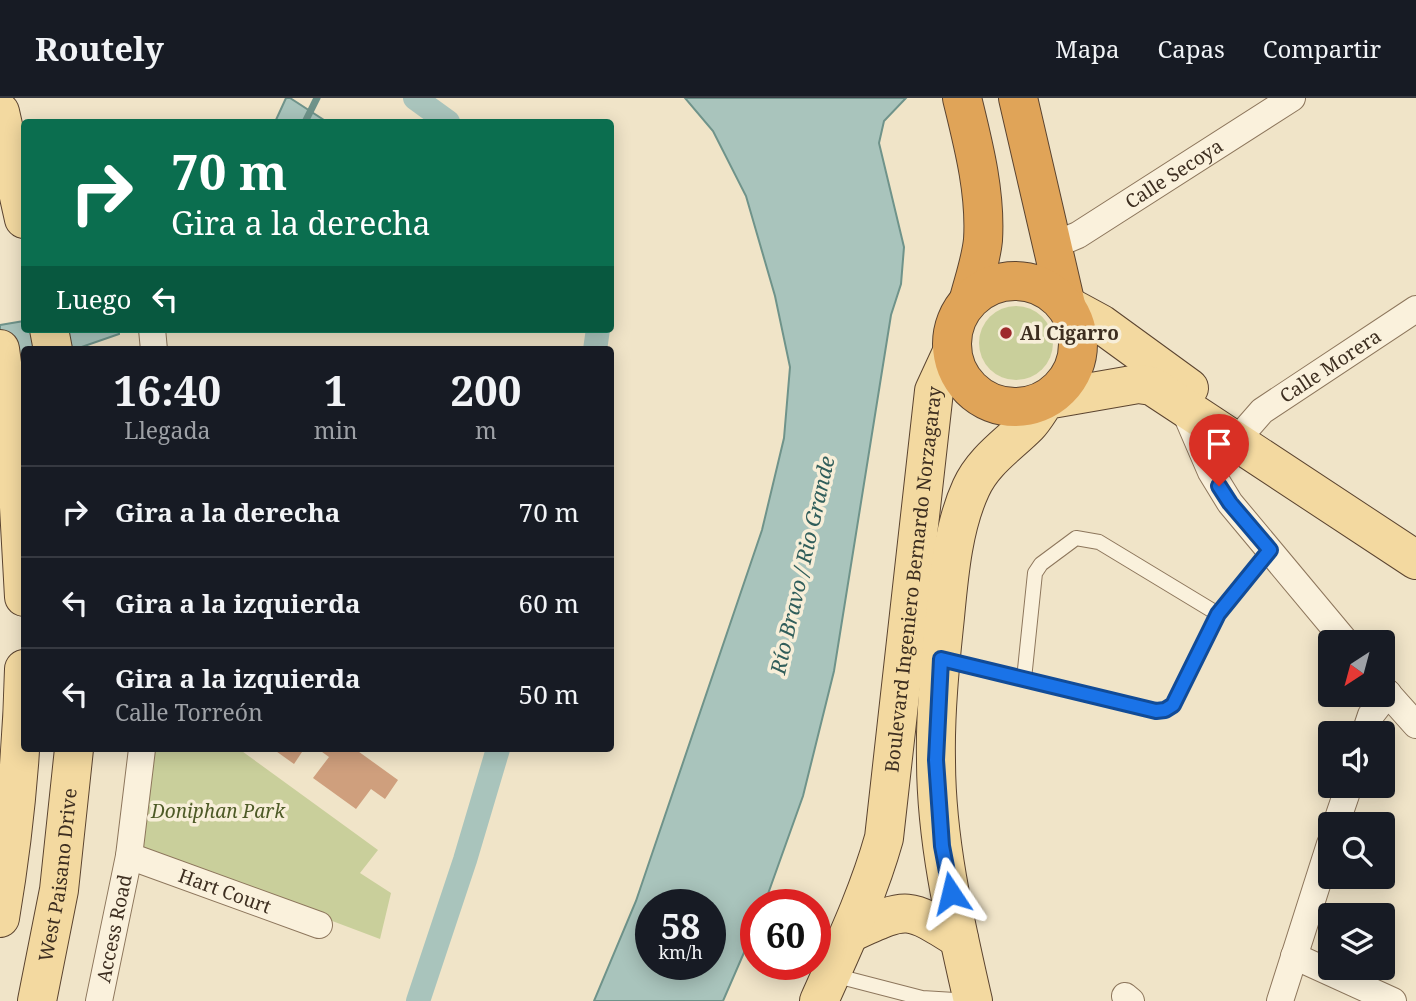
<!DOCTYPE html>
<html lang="es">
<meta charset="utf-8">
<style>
:root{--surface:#171b24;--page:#20242c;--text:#f1f3f6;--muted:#9ea1a6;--line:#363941}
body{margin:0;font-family:"Noto Serif",serif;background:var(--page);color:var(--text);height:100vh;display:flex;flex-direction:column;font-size:26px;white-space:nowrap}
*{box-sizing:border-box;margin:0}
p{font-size:23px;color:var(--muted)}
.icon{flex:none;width:38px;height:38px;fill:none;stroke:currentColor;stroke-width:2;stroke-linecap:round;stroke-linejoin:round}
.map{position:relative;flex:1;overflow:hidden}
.side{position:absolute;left:21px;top:248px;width:593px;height:406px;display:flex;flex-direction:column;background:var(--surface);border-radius:7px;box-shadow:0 4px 18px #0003}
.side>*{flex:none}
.hud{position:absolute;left:21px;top:21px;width:593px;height:214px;border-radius:7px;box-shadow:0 4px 18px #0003;background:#0b6e4f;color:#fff;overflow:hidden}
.needle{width:46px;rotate:216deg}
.fabs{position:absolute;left:1318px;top:532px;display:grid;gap:14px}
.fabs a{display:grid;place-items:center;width:77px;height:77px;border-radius:7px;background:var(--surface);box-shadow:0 4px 18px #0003;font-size:35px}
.speed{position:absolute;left:635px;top:791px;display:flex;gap:14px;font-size:35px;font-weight:700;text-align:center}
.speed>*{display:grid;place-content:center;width:91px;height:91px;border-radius:50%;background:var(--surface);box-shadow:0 4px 18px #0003;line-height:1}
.speed small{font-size:18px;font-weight:400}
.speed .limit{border:10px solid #d22;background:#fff;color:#111}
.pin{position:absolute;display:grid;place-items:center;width:60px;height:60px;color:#fff;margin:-72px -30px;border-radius:50% 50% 50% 0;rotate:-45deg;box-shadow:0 0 7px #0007}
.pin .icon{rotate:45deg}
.me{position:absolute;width:77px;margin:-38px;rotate:350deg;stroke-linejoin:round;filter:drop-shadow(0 0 5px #0008)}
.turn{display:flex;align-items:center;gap:24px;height:147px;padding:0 35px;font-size:32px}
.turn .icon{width:91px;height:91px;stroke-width:2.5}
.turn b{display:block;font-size:49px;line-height:60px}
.then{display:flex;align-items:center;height:66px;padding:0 35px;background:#0003;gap:14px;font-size:26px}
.eta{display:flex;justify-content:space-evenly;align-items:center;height:119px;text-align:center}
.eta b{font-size:42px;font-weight:700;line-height:49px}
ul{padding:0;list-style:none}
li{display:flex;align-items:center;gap:21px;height:91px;padding:0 35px;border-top:2px solid var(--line)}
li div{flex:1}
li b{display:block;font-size:26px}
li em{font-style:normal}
header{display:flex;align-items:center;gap:42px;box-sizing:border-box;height:98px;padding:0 35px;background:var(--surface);border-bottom:2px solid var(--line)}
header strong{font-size:33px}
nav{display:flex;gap:38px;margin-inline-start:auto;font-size:24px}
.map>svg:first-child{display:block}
.green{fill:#c9cf9b}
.water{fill:#a9c4bc;stroke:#6f938a;stroke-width:2;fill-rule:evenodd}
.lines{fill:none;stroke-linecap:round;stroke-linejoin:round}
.stream{stroke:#6f938a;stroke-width:7}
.canal{stroke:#a9c4bc;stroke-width:24}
.building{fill:#cf9f7d}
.lane-casing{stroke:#8d765c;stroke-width:16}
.street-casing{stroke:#8d765c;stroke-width:28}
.primary-casing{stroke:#5b4430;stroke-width:40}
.highway-casing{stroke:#5b4430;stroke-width:40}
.lane{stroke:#faf1dc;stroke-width:14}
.street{stroke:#faf1dc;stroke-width:26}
.primary{stroke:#f3d9a0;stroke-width:38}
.highway{stroke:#e0a458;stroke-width:38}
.route-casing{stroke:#114b97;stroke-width:18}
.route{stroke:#1a73e8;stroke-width:12}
.poi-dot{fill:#9e2a2b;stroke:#f7eed8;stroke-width:2.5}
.labels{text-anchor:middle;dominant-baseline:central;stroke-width:7;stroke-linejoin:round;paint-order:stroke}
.street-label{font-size:19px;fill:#3d2e20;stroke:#f7eed8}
.poi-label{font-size:19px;font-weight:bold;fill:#3d2e20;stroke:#f7eed8;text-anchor:start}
.park-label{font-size:19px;font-style:italic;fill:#4d5a26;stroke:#f7eed8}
.water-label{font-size:21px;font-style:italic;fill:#2f5d5a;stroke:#f7eed8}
</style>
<header>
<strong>Routely</strong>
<nav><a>Mapa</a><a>Capas</a><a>Compartir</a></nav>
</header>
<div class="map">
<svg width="1416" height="903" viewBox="0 0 1416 903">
<rect width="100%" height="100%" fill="#f0e4c8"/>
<g class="green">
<circle cx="1016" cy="245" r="37"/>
<path d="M153,651H239L378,752L360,775L391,795L380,841L136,749Z"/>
</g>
<g class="water">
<path d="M286,0H290L327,24H275Z"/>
<path d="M685,0H906L884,23L879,45L904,149L901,186L891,217L834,573L803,698L764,807H756V827L723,903H594L636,803L762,432L784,340L790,269L775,198L746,98L713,33ZM651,807H710V866H651Z"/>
<path d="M24,223V231H119V236L73,252H24V265L0,271V227Z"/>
</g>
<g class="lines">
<path class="stream" d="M305,24L317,0"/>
<g class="canal">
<path d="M415,0L448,24"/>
<path d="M595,252L598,231"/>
<path d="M418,903L465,762L498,651"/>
</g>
</g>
<g class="building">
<path d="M273,651H304L294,666Z"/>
<path d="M318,651H355L398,682L385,701L371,691L356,711L313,680L329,659Z"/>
</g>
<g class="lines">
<g class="lane-casing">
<g id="lane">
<path d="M942,562L1024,581L1035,475L1041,466L1076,440L1099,444L1218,516L1270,452"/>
<path d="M1024,581L1156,613L1165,612L1173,607L1218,516"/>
<path d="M833,877L922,900L971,903"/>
</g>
</g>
<g class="street-casing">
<g id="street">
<path id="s1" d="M1052,148L1078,137L1292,0"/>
<path d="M152,231L154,252"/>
<path d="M1183,309L1211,374L1230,405L1346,544"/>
<path id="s2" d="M1248,329L1262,313L1416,211"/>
<path d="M1382,589L1416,627"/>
<path d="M1365,635L1371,617L1388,595"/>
<path d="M1336,726L1349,688"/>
<path id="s3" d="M129,758L319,827"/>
<path d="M1294,858L1393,903"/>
<path d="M1125,898L1131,903"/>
<path id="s4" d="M99,903L129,758L142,651"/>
<path d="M1280,903L1330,746"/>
</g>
</g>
<g class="primary-casing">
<g id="primary">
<path d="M0,14L24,121"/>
<path d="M1066,207L1101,226L1189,290"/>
<path d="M49,231L53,252"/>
<path d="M0,251L17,373L24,499"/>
<path d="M0,820C14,737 22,655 24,571"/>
<path d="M850,835C907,809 906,807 959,841"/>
<path id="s5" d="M37,903L59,792L74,651"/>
<path id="s6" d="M819,903C843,849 868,797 884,740L934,293L952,254"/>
<path d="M973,903C955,824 936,743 936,662C935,615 940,566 945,519C949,477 953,429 971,390C983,363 1008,347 1028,327C1035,320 1040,310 1046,302L1138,286L1152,288L1416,462"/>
</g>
</g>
<g class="highway-casing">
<g id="highway">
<path d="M962,0C973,45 986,94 983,142C981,162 974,182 969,201"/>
<path d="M1018,0L1066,207"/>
<circle cx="1015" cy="246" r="63"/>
</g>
</g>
<use href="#lane" class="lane"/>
<use href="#street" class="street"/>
<use href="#primary" class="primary"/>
<use href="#highway" class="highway"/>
</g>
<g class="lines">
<g class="route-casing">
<path id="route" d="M951,795L942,748L936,662L941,561L1156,613L1165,612L1173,607L1218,516L1270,452L1230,405L1219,388"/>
</g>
<use href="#route" class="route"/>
</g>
<circle class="poi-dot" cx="1006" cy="235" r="7"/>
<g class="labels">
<g class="street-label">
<text stroke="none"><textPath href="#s1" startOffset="142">Calle Secoya</textPath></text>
<text stroke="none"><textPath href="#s2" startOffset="103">Calle Morera</textPath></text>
<text stroke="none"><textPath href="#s6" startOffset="436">Boulevard Ingeniero Bernardo Norzagaray</textPath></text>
<text stroke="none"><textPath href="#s5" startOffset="128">West Paisano Drive</textPath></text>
<text stroke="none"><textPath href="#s3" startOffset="102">Hart Court</textPath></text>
<text stroke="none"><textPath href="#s4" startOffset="74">Access Road</textPath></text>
</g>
<g class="poi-label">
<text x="1020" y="235">Al Cigarro</text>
</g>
<g class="park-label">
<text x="218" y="713">Doniphan Park</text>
</g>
<g class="water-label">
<text transform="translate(802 467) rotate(-77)">Río Bravo / Rio Grande</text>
</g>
</g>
</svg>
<div class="fabs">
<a><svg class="needle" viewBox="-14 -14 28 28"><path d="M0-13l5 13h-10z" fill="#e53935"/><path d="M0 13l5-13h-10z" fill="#9ea1a6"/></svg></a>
<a><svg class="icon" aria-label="sound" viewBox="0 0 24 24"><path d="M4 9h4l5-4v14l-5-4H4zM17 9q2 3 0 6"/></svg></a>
<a><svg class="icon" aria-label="search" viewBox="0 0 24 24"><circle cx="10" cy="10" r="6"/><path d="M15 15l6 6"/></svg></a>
<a><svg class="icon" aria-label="layers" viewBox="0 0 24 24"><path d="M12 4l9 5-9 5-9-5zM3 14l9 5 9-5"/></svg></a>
</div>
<div class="speed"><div>58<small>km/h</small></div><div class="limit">60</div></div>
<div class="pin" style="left:1219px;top:388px;background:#d93025"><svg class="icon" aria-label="arrive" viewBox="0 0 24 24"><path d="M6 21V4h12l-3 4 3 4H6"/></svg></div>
<svg class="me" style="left:951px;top:795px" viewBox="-20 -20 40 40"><path d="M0-17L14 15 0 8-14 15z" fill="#1a73e8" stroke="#fff" stroke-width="4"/></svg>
<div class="hud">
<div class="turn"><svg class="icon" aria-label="right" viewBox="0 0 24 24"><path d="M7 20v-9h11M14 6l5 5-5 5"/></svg><div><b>70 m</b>Gira a la derecha</div></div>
<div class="then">Luego<svg class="icon" aria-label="left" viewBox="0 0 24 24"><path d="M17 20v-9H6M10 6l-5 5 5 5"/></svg></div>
</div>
<section class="side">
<div class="eta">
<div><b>16:40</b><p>Llegada</p></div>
<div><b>1</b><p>min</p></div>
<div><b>200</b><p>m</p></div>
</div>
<ul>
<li><svg class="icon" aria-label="right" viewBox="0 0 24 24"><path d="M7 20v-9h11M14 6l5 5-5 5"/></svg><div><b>Gira a la derecha</b></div><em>70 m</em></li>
<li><svg class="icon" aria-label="left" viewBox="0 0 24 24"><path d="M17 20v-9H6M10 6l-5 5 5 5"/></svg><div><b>Gira a la izquierda</b></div><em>60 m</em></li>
<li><svg class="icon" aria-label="left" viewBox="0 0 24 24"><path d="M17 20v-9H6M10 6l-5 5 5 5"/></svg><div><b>Gira a la izquierda</b><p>Calle Torreón</p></div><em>50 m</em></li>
</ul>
</section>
</div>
